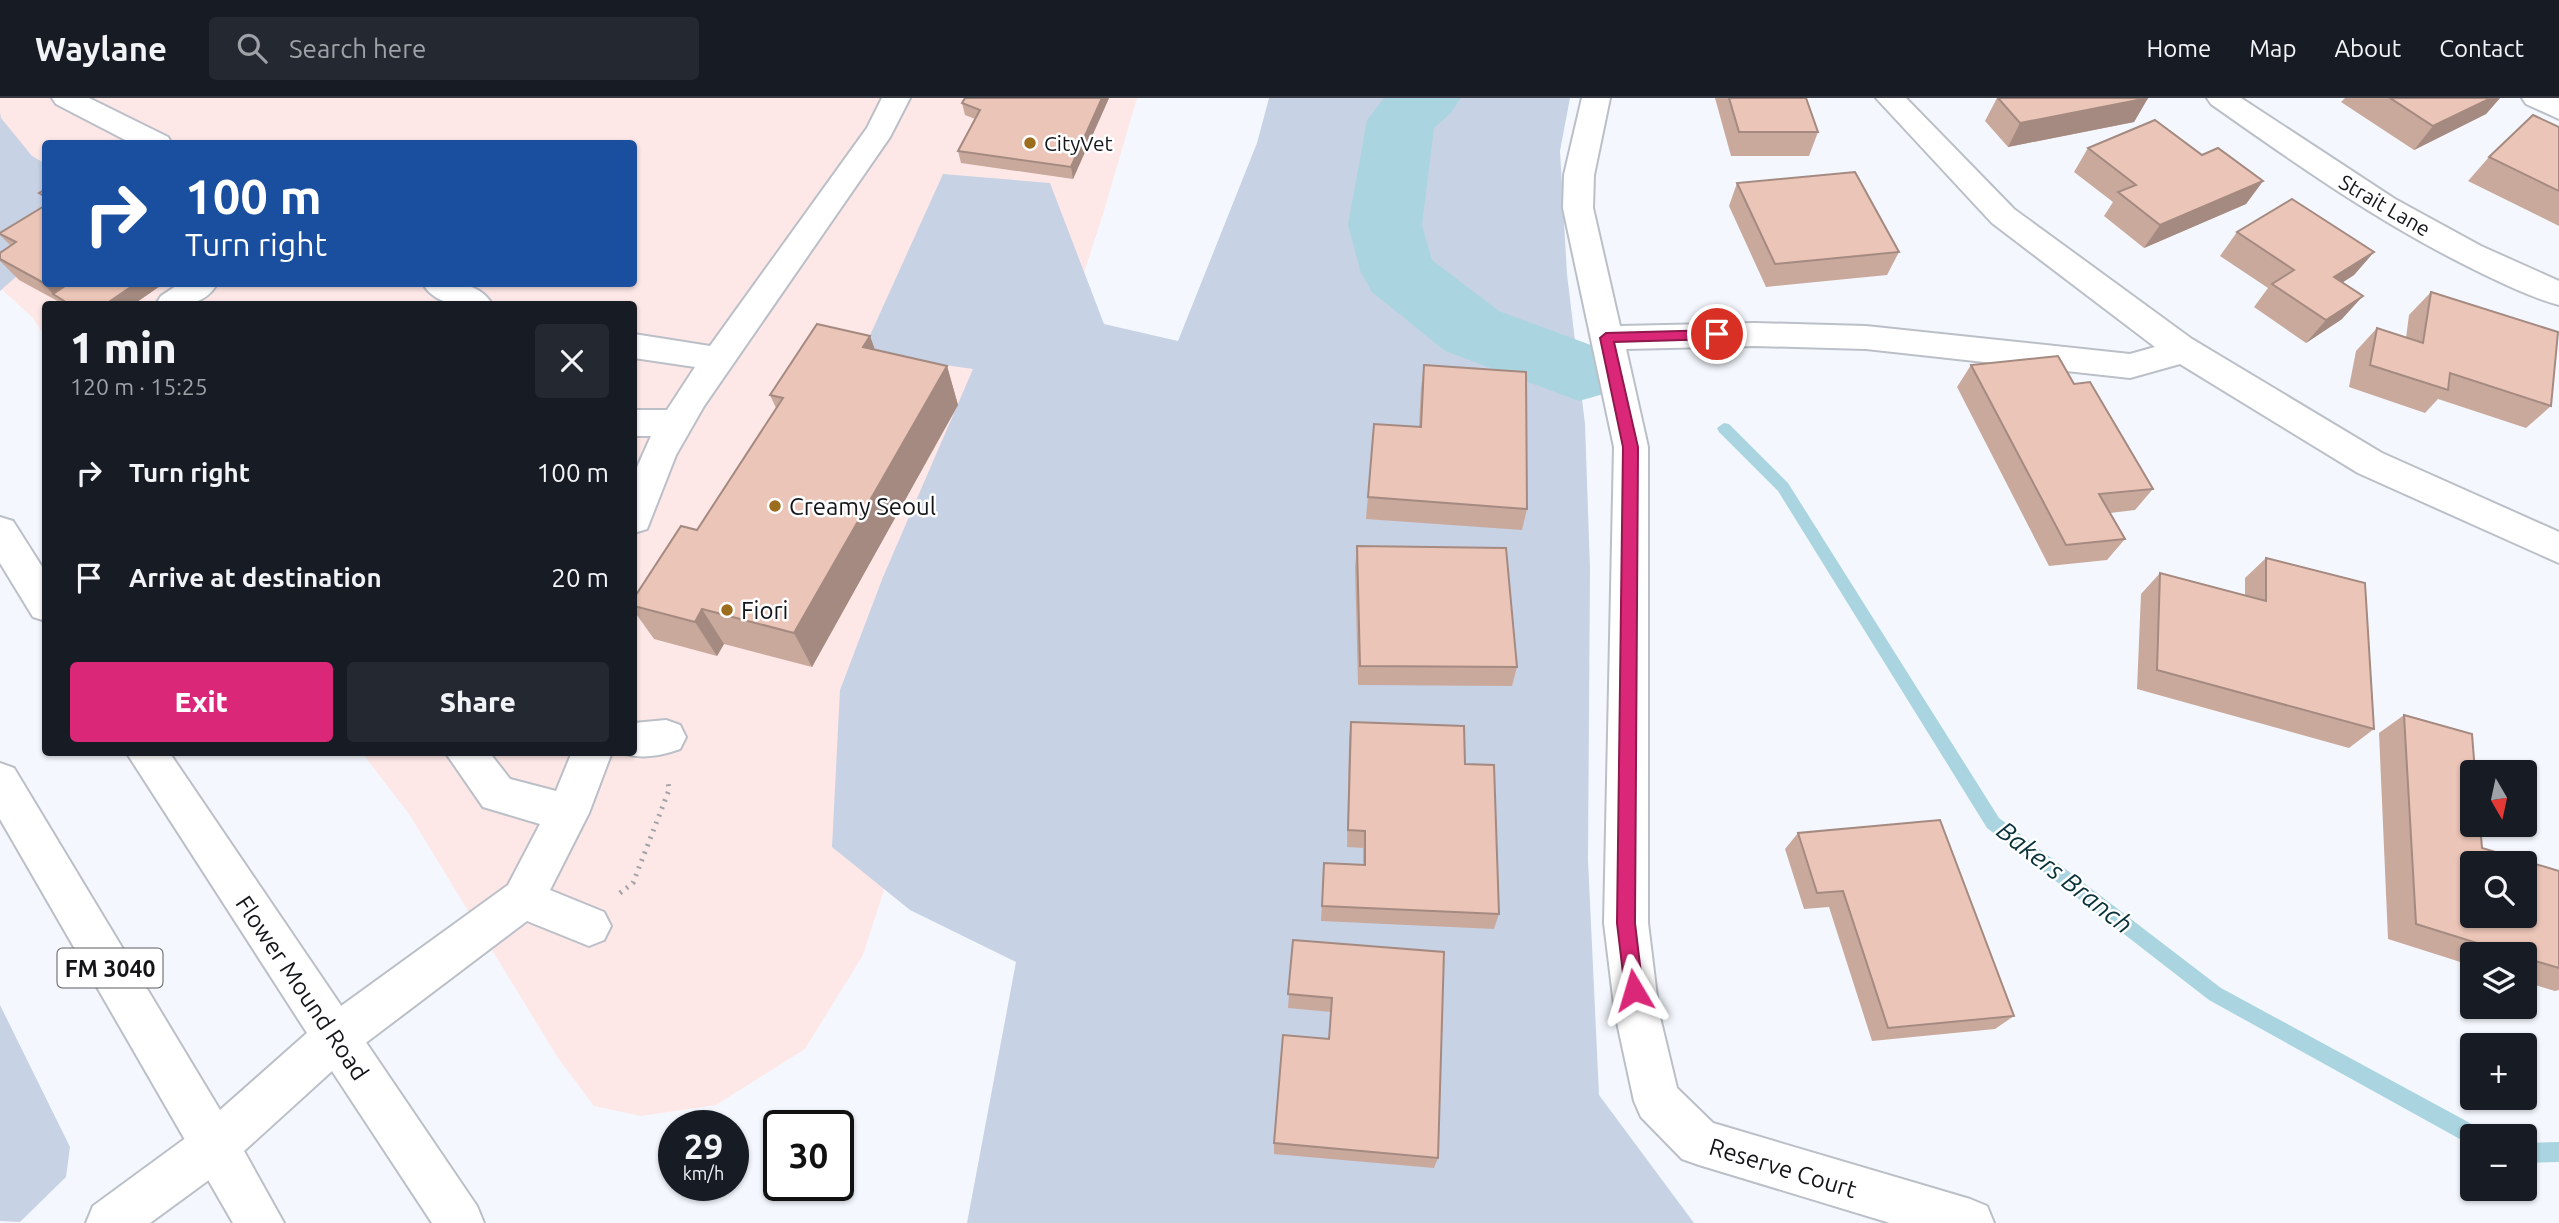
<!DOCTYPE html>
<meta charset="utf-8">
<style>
:root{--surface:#171b24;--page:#242831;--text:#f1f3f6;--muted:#9ea1a6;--line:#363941;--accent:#db2777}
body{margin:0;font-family:Ubuntu,sans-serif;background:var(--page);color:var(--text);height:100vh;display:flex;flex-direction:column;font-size:26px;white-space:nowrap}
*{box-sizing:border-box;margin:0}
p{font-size:23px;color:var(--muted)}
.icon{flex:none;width:38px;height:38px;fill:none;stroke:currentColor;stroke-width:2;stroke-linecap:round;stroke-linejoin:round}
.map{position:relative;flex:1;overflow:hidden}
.sheet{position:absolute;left:42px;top:203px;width:595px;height:455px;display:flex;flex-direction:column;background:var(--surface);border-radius:7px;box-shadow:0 2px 5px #0004}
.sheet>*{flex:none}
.hud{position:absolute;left:42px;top:42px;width:595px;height:147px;border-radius:7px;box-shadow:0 2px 5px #0004;background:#1a4fa0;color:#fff;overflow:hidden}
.needle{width:46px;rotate:171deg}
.controls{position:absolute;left:2460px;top:662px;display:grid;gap:14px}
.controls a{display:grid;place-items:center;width:77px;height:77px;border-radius:7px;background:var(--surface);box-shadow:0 2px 5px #0004;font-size:35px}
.speed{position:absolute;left:658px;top:1012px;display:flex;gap:14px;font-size:35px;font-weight:700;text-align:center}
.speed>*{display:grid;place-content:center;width:91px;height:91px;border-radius:50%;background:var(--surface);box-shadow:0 2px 5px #0004;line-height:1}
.speed small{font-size:18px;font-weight:400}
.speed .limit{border:4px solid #111;border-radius:10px;background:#fff;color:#111}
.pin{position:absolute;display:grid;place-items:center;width:60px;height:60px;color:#fff;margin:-30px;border:4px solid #fff;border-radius:50%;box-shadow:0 2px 7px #0007}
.me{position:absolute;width:77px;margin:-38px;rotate:353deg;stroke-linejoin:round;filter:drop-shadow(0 0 5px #0008)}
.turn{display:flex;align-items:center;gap:24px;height:147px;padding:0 28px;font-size:32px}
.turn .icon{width:91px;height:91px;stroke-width:2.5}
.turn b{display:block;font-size:49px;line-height:60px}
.round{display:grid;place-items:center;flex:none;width:74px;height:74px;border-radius:7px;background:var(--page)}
.head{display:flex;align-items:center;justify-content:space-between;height:119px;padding:0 28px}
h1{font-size:42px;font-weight:800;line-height:52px}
.primary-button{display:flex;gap:14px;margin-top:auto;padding:14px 28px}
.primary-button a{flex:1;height:80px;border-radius:7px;background:var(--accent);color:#fff;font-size:28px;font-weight:800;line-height:80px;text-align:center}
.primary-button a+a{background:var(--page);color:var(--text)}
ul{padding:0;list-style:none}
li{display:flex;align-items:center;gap:21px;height:105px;padding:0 28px}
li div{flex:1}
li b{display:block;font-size:26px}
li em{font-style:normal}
header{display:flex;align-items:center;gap:42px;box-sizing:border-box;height:98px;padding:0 35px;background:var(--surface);border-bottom:2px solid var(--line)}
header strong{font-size:33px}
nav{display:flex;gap:38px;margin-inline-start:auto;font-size:24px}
.search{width:490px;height:63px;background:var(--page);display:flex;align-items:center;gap:18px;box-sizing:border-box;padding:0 24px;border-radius:7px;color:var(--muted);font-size:26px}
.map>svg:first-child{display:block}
.commercial{fill:#fde8e7;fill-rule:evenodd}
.green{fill:#c8d2e5}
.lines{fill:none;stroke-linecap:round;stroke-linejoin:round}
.stream{fill:#aad5e0;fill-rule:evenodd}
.river{fill:#aad5e0;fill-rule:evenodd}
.minor-casing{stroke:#bbbfc7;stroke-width:4}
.major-casing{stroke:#bbbfc7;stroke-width:4}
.path{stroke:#a1a3a8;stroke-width:5;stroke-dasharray:2 6;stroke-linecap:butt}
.minor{fill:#fff;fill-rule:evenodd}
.major{fill:#fff;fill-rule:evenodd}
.wall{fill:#caa99d}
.shaded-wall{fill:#a48a80}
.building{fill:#ebc5b7;stroke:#a48a80;stroke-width:2;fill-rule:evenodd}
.route{fill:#db2777;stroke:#8e194d;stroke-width:2}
.poi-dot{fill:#9b6d1d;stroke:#fff;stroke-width:2.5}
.labels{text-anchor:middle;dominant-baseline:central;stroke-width:5;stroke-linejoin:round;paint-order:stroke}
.far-poi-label{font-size:21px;fill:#141518;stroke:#fff;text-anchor:start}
.far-street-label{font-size:21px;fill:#141518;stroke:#fff}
.shield{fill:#fff;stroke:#5a5b5d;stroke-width:2}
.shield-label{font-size:23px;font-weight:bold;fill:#141518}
.poi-label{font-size:24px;fill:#141518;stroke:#fff;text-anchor:start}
.street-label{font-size:24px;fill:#141518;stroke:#fff}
.water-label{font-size:26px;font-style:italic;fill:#08323a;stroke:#fff}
</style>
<header>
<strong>Waylane</strong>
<div class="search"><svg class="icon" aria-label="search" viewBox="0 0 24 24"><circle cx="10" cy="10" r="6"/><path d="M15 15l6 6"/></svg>Search here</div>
<nav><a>Home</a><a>Map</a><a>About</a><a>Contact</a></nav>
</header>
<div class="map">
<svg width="2559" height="1125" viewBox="0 0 2559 1125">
<rect width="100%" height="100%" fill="#f4f8fe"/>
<path class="commercial" d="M0,0H1137L1104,113L863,857L805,951L716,1007L641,1018L594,1008L558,960L409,716L362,655L634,654V206H46L45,238L32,219L0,190ZM46,46H634V186H46Z"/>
<g class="green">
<path d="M1269,0H1570L1560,53L1567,176L1585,326L1590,470L1588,762L1599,997L1694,1125H967L1016,864L910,812L832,749L840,592L883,479L973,271L862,255L943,76L1050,85L1104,226L1178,243L1257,45Z"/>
<path d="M0,14L1,20L32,58L46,66L45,138L18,177L0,193Z"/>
<path d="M0,907L70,1049L66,1079L20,1124L0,1123Z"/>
</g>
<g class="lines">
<g class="stream">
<path d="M1724,325L1729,326L1788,385L1999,720L2221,890L2481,1031L2483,1038H2473V1047L2467,1045L2209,902L1987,730L1778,393L1719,334L1717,330Z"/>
<path d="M2559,1044V1064L2525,1065V1045Z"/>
</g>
<path class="river" d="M1384,0H1461L1451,15L1434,30L1422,127L1432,162L1499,213L1607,253L1619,274L1607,295L1579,303L1445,253L1372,194L1361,175L1348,127L1367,22Z"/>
<g class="minor-casing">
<g id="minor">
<path d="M52,0H89L168,39L172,46H133L56,6Z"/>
<path d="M882,0H910L890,39L704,308L676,357L647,431L634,435V376L651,338H634V312H667L695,269L634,260V236L710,248L867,30Z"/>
<path d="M1582,0H1610L1594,77L1593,110L1620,228L1755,225L1866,228L2130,256L2155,249L1992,125L1876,0H1906L2014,111L2192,241L2382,355L2559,434V465L2358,375L2180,266L2130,280L1866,251L1755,248L1626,251L1648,349V825L1659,915L1677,990L1713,1025L1970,1101L1987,1108L1994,1125H1890L1699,1067L1682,1061L1641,1019L1634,1003L1615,915L1604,825L1614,349L1563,110L1564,77Z"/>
<path d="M2207,0H2241L2395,101L2481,148L2559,183V207C2530,199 2502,185 2475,172C2381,126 2296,66 2211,6Z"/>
<path d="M2522,0H2559V21L2526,6Z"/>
<path d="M179,186H217C203,210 180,206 156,206L161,198Z"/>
<path d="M423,186C447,184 478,182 492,206C468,208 437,210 423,186Z"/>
<path d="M666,622L680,627L686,639L680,651C660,658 640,662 620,654H634V625Z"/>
<path d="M445,654H489L510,681L556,693L572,654H612L589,715L550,792L604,814L611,828L604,842L589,848L527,823L351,956L335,962L319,956L312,940L319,924L508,787L540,726L483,709Z"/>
<path d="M215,1025L232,1031L238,1048L232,1065L150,1125H86L93,1108L198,1031Z"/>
</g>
</g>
<g class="major-casing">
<g id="major">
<path d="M0,419L13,423L46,475V523L33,519L0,465Z"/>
<path d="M126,654H169L477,1108L484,1125H432L332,973L244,1053L284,1125H233L0,721V665L14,670L220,1012L307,935Z"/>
</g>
</g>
<path class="path" d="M620,795L633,785L669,692L668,683"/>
<use href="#minor" class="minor"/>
<use href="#major" class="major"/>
</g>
<g class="wall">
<path d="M1109,0L1073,81L961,65L958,53L975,21L965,17L962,5Z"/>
<path d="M1715,0H1806L1818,34L1809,58H1731Z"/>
<path d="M1997,0H2148L2134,24L2008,49L1985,23Z"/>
<path d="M2345,0H2500L2486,16L2414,52L2341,4Z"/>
<path d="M2559,29V128L2468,83L2489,59Z"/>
<path d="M2088,50L2202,57L2263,83L2246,106L2144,150L2104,118L2113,104L2074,74Z"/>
<path d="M1737,85L1899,154L1887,177L1766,189L1729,108Z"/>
<path d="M46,107V186H163L134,206H63L19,182L0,163V155L11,148L0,137V135Z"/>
<path d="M2237,134L2374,154L2354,177L2342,185V221L2306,245L2254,209L2268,190L2220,158Z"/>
<path d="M2431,194L2551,308L2526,330L2438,301L2425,315L2349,289L2356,253L2377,230L2406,240L2409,217Z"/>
<path d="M870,238L875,252L947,268L958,307L812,569L724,546L717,558L654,541L634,513V500L697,432L776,310L770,297Z"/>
<path d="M1424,267L1527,411L1522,432L1366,421L1374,326L1419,329L1421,290Z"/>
<path d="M1971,267L2074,286L2153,391L2135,412L2110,415L2125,441L2107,462L2049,468L1957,289Z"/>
<path d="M1357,448L1517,569L1512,588L1358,587L1355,469Z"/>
<path d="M2266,460L2374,631L2349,650L2137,591L2141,496L2160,475L2245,498V480Z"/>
<path d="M2404,617L2482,750L2559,870V892L2555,893L2525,884V856H2473V868L2388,841L2379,635Z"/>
<path d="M1351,624L1465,666L1499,816L1494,831L1321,823L1324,765L1363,767V750L1347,749L1349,642Z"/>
<path d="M1798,735L2014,918L1995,931L1872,943L1829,809L1804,811L1785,751Z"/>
<path d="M1293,842L1438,1060L1434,1070L1274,1056V1045L1329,941L1331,914L1288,910Z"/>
</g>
<g class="shaded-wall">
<path d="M1102,0H1109L1073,81L1071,69Z"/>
<path d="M2148,0L2134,24L2008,49L2020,25Z"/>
<path d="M2491,0H2500L2486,16L2414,52L2433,28Z"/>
<path d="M2263,83L2246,106L2144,150L2160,127Z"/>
<path d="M2374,154L2354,177L2314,202L2334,179Z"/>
<path d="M46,182V186H97L53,196L42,184Z"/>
<path d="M135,186H163L134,206H106Z"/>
<path d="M2363,198L2342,221L2306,245L2326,222Z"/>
<path d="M870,238L884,277L863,249Z"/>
<path d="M947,268L958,307L812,569L794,535Z"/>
<path d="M702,511L724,546L717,558L695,524Z"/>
</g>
<g class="building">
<path d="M965,0H1102L1071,69L958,53L980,12L962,5Z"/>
<path d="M1729,0H1806L1818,34H1739Z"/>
<path d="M1998,0H2148L2020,25Z"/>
<path d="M2390,0H2491L2433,28Z"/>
<path d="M2533,17L2559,29V93L2489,59Z"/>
<path d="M2155,22L2202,57L2218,50L2263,83L2160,127L2118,94L2136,87L2088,50Z"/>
<path d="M1855,74L1899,154L1775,166L1737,85Z"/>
<path d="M46,91V99L39,95Z"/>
<path d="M2292,101L2374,154L2334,179L2363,198L2326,222L2272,186L2294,172L2237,134Z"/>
<path d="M46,107V182L42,184L0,161V155L16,144L0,136V135Z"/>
<path d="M68,186H135L106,206H69L53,196Z"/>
<path d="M2431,194L2558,234L2551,308L2450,275L2448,292L2370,267L2377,230L2423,245Z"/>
<path d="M817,226L870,238L863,249L947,268L794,535L702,511L695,524L634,508V500L681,428L697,432L783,300L770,297Z"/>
<path d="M2058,258L2074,286L2090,284L2153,391L2099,396L2125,441L2066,447L1971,267Z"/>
<path d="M1424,267L1526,274L1527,411L1368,399L1374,326L1421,329Z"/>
<path d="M1357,448L1506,450L1517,569L1360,568Z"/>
<path d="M2266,460L2365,485L2374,631L2157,572L2160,475L2266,503Z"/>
<path d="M2404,617L2472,636L2475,674H2473V726H2480L2482,750L2559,773V870L2525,860V856H2512L2416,826ZM2473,765H2525V817H2473Z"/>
<path d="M1351,624L1464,628L1465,666L1494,667L1499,816L1322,808L1324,765L1365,767V733L1348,732Z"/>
<path d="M1940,722L2014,918L1888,930L1843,793L1817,795L1798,735Z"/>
<path d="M1293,842L1444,854L1438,1060L1274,1045L1283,937L1329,941L1332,900L1288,896Z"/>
</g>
<path class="route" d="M1717,232L1724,236L1717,241L1614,244L1638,349L1635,825L1643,892L1641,899L1634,901L1628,899L1625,892L1617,825L1623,349L1600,240L1606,235Z"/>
<g class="poi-dot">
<circle cx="1030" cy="45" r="7"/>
<circle cx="775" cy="408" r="7"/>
<circle cx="727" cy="512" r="7"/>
</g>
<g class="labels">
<g class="far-poi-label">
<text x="1044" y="45">CityVet</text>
</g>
<g class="far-street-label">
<text transform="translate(2385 107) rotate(30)">Strait Lane</text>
</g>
<rect class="shield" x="57.5" y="850.5" width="105" height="39" rx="5"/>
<g class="shield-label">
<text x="110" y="870">FM 3040</text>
</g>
<g class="poi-label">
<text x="789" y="408">Creamy Seoul</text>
<text x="741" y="512">Fiori</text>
</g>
<g class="street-label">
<text transform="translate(302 890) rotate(56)">Flower Mound Road</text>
<text transform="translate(1783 1070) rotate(17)">Reserve Court</text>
</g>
<g class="water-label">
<text transform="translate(2065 779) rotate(38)">Bakers Branch</text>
</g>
</g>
</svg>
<div class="controls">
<a><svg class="needle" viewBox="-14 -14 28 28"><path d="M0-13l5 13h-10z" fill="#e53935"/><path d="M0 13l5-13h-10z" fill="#9ea1a6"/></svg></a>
<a><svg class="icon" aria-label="search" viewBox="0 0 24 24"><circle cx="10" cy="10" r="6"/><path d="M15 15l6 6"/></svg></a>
<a><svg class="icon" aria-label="layers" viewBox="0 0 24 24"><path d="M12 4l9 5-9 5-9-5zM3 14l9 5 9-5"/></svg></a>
<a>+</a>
<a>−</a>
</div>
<div class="speed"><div>29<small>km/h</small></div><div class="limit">30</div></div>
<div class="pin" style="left:1717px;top:236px;background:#d93025"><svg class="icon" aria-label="arrive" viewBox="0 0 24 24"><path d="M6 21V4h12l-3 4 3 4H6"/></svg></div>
<svg class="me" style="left:1634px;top:892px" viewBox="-20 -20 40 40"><path d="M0-17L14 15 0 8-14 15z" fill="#db2777" stroke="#fff" stroke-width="4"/></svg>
<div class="hud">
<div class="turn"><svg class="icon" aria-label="right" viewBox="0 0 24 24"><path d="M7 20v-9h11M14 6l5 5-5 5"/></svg><div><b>100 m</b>Turn right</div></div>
</div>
<section class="sheet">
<div class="head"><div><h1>1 min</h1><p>120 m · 15:25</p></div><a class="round"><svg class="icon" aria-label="close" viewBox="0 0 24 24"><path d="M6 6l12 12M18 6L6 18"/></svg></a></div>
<ul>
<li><svg class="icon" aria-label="right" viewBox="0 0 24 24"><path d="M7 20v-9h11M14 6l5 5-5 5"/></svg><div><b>Turn right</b></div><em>100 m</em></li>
<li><svg class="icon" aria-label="arrive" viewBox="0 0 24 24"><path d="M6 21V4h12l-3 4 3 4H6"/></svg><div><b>Arrive at destination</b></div><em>20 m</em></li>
</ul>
<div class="primary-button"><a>Exit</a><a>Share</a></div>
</section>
</div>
